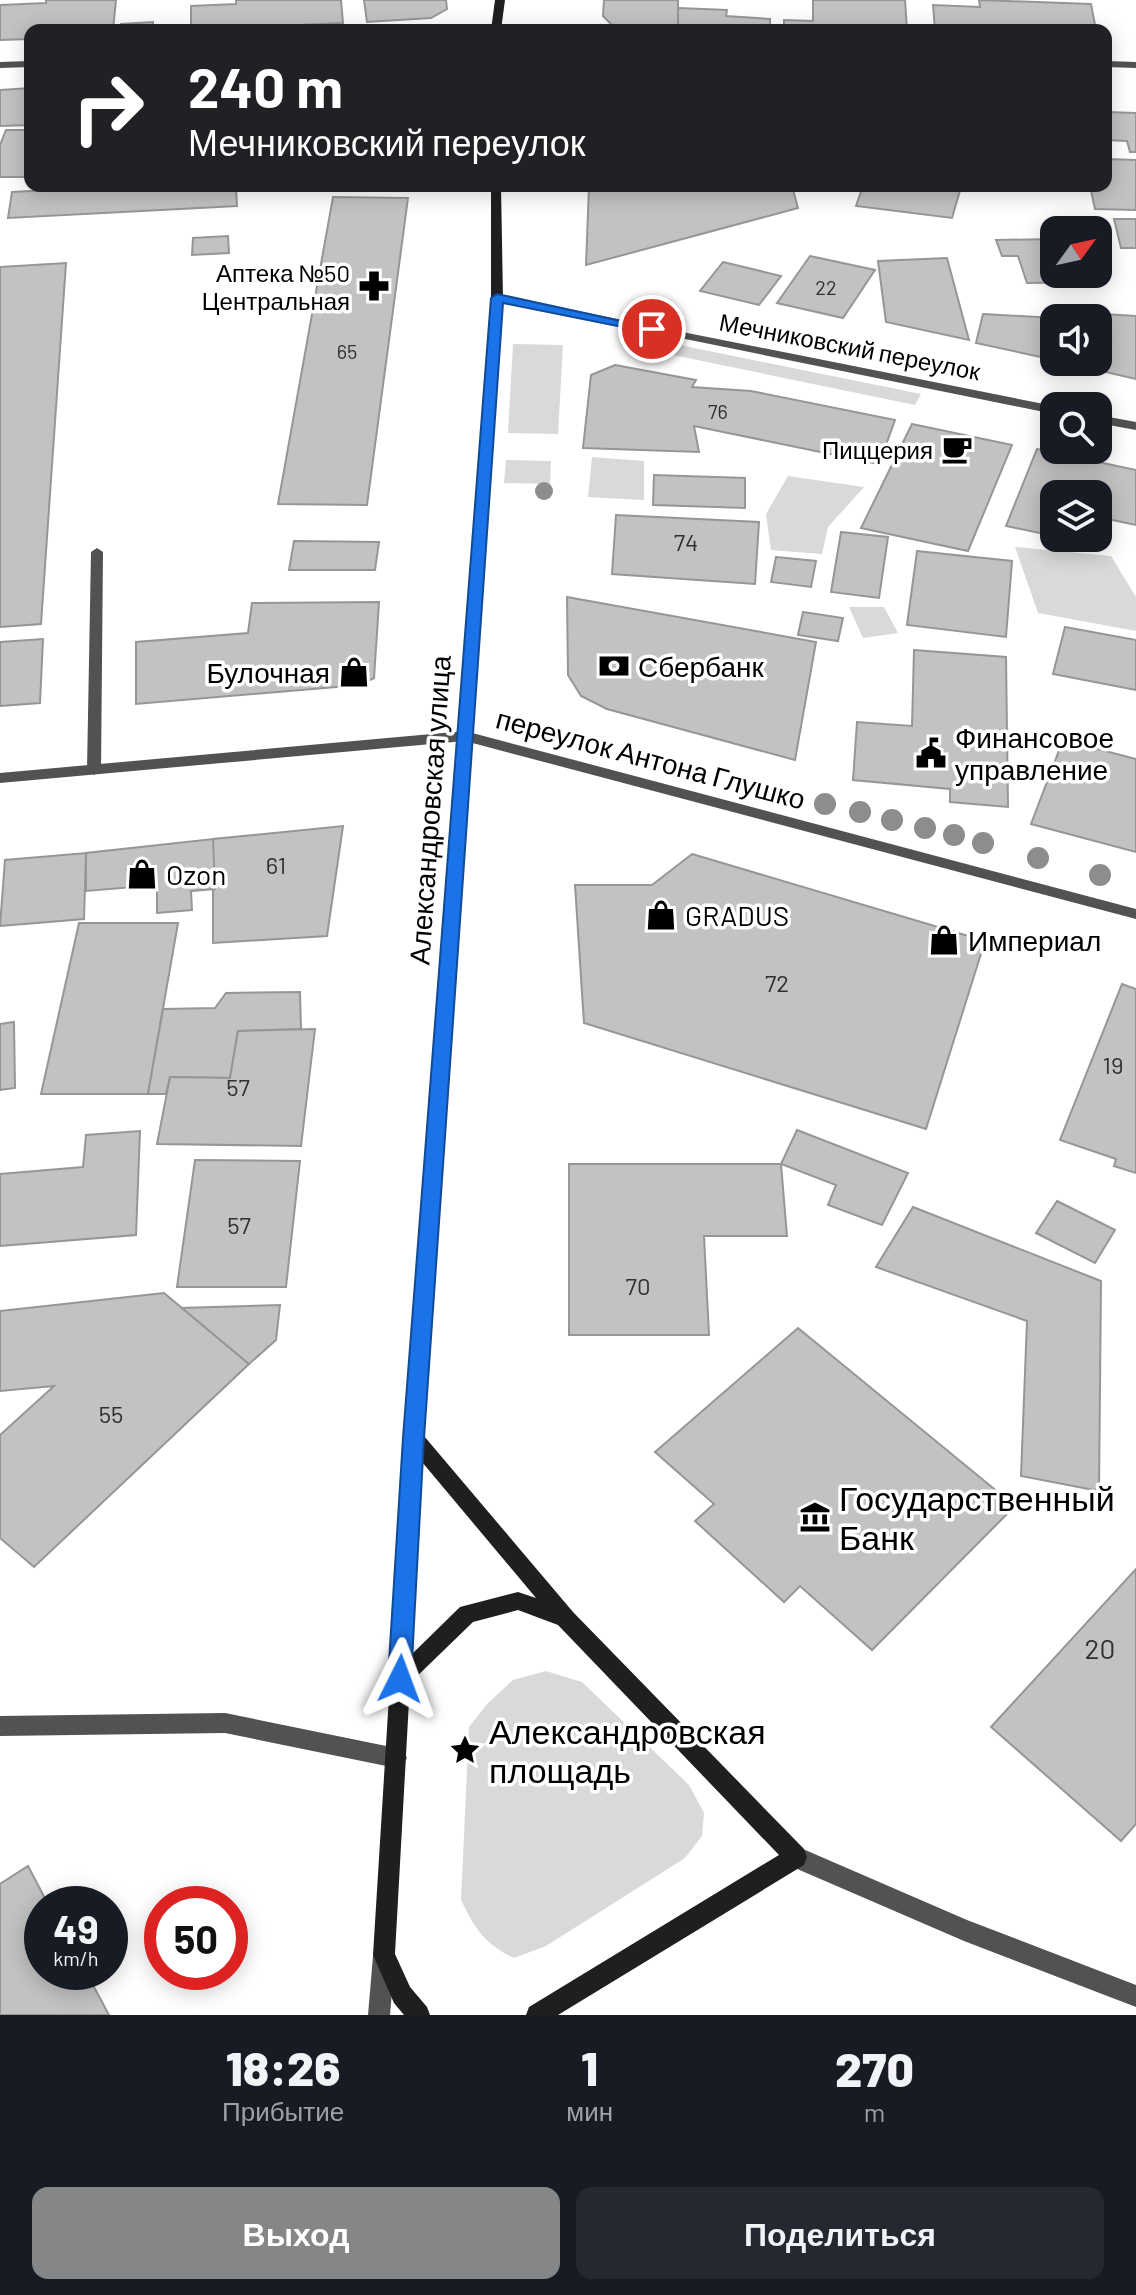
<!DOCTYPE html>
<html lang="ru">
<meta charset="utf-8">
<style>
:root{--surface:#171b24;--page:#242831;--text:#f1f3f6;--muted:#9ea1a6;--accent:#858687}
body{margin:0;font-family:Barlow,sans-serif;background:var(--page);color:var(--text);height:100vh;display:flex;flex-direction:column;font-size:30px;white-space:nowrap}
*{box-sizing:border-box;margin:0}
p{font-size:26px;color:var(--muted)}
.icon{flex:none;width:44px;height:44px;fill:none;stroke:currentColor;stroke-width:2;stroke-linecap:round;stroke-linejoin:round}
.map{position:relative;height:2015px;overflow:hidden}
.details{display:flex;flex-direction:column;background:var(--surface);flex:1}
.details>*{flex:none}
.banner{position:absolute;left:24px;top:24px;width:1088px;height:168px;border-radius:16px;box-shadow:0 4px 20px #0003;background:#202124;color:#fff;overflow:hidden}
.needle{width:52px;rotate:57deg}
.controls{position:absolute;left:1040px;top:216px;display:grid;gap:16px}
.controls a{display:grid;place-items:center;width:72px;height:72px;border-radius:16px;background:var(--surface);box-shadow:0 4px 20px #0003;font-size:40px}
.speed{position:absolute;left:24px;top:1886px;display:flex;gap:16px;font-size:40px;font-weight:700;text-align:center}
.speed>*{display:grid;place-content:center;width:104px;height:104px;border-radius:50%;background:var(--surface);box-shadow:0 4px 20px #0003;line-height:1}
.speed small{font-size:20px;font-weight:400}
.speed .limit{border:12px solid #d22;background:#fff;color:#111}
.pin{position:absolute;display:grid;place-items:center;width:68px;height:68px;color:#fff;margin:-34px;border:4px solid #fff;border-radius:50%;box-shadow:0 2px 8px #0007}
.me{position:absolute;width:88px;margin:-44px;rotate:3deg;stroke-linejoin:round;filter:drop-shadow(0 0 6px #0008)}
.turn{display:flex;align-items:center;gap:28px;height:168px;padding:0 32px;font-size:36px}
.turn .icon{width:104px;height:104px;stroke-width:2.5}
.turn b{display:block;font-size:56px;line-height:68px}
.eta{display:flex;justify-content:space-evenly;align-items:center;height:136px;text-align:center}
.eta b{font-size:48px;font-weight:800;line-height:56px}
.cta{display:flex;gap:16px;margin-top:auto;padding:16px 32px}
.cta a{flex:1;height:92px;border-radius:16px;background:var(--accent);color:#fff;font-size:32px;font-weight:800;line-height:92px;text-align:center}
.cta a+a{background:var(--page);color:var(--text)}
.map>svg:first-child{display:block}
.green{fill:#d9d9d9}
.building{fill:#c2c2c2;stroke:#969696;stroke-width:2}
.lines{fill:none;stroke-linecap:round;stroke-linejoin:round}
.service{fill:#525252;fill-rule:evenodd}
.minor{fill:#525252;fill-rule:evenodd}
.tertiary{fill:#525252;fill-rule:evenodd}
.secondary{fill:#1f1f1f;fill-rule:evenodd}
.tree{fill:#8d8d8d}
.route{fill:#1a73e8;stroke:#114b97;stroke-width:2}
.labels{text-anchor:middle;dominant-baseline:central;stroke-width:7;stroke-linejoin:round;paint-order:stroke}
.far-number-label{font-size:20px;fill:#303030}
.far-poi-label{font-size:24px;fill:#000;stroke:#fff;text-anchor:end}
.far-street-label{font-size:24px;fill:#000;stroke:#fff}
.number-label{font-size:24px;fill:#303030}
.poi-label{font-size:28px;fill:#000;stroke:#fff;text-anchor:start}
.street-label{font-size:28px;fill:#000;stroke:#fff}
.near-number-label{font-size:28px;fill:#303030}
.near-poi-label{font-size:34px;fill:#000;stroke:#fff;text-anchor:start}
</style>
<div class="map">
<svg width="1136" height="2015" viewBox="0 0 1136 2015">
<rect width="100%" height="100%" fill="#fff"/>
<g class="green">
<path d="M650,339L921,394L915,405L644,349Z"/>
<path d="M513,344L563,345L558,434L508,433Z"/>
<path d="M592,457L644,461V500L588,497Z"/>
<path d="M506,460L551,461L550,484L504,483Z"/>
<path d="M788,476L864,487L828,527L822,554L771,550L766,514Z"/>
<path d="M1015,547L1111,556L1136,597V631L1038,613Z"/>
<path d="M849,607H884L898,633L863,638Z"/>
<path d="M546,1671L582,1682L689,1785L704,1813L702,1836L685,1858L546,1946L514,1958C485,1945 474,1927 461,1900L469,1727L487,1704L513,1680Z"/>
</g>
<g class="building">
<path d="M46,0H116L113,30H30V39L0,40V5L46,3Z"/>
<path d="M236,0H341L343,23L191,30V6L236,4Z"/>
<path d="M364,0H446L447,9L431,18L367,22Z"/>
<path d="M604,0H678V30L613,26L603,16Z"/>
<path d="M813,0H905L907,30H784V20L813,21Z"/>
<path d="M979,0L1091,4L1096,30H935L933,5L980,7Z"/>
<path d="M678,8L727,10L726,16L770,19V30H697L678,25Z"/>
<path d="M153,22V30H121V24Z"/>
<path d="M30,88V125L0,126V90Z"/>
<path d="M1106,112L1136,113V152H1130L1127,141L1106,140Z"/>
<path d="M6,130H30L28,177H0V145Z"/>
<path d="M1106,159L1136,160V210L1095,209L1090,186H1106Z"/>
<path d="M125,186H236L237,206L8,218L12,192Z"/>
<path d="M589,186H792L798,208L586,265Z"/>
<path d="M863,186H953L961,187L952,218L856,206Z"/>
<path d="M333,197L408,198L367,505L278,504Z"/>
<path d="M1114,219H1136V248H1121Z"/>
<path d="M228,236L229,253L192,255L193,238Z"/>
<path d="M1054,239V274H1084L1087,282L1027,283L1018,256H1002L996,240Z"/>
<path d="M810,256L875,270L843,318L777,303Z"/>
<path d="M947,258L969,340L886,322L878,261Z"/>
<path d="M723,262L781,276L759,305L700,291Z"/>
<path d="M66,263L41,624L0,627V267Z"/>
<path d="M1086,313L1136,316V379L1097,370L1111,339L1098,336V318H1088Z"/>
<path d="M983,314L1054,318L1050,359L976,343Z"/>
<path d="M615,365L696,380L692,387L751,391L895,420L879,464L694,426L699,452L583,448L591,375Z"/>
<path d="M912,424L1012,445L968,551L861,528Z"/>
<path d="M1037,449L1136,470V525L1098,517V494H1054V536L1006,526Z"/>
<path d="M654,475L745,478V508L653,505Z"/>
<path d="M616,515L759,522L755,584L612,574Z"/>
<path d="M841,532L888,537L879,598L831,592Z"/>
<path d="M294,541L379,542L375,570H289Z"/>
<path d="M917,551L1012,561L1006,637L907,625Z"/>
<path d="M776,557L816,561L811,587L771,582Z"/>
<path d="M567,597L816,642L795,760L607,709L581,696L568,675Z"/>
<path d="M379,602L374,678L360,685L136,704V642L248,633L252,603Z"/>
<path d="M803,612L843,618L838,641L798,635Z"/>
<path d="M1065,627L1136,640V690L1053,674Z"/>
<path d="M43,639L40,703L0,706V642Z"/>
<path d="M914,650L1006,657L1008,807L950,802V789L853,780L857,722L912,726Z"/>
<path d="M1063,740L1136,759V852L1031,824Z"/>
<path d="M343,826L327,936L213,943V839Z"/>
<path d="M213,839L215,889L191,891L192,910L157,913V885L86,891V853Z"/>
<path d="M86,853L84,919L0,926L5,860Z"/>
<path d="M692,854L985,941L926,1129L584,1023L575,885H652Z"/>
<path d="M79,923H178L148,1094H41Z"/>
<path d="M1122,984L1136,989V1173L1114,1166L1116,1159L1060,1140Z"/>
<path d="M300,992L301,1029L238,1031L230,1078L170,1077L166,1094H148L163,1009L215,1008L226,993Z"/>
<path d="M14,1022L15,1088L0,1090V1024Z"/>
<path d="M315,1029L301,1146L157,1144L170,1077L230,1078L238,1031Z"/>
<path d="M797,1130L908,1173L882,1225L828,1205L836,1185L781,1164Z"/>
<path d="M140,1131L136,1235L0,1246V1174L83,1167L86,1135Z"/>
<path d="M195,1160L300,1161L286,1287H177Z"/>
<path d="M569,1164H781L787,1236H704L709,1335H569Z"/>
<path d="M1057,1201L1115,1230L1095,1263L1036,1233Z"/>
<path d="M913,1207L1101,1281L1099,1491L1021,1476L1027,1321L876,1267Z"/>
<path d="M164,1293L249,1364L34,1567L0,1538V1435L54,1386L0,1391V1311Z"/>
<path d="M280,1305L276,1340L249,1364L182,1308Z"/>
<path d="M798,1328L1015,1506L872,1650L800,1586L784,1602L695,1521L714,1504L655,1452Z"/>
<path d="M1136,1569V1824L1121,1841L991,1727Z"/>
<path d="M28,1866L48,1904H42V1972H86L109,2015H0V1884Z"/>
</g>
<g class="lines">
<path class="service" d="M97,548L103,552L101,770L94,775L87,770L91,552Z"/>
<g class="minor">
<path d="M1106,61L1136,62V68L1106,67Z"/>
<path d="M497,295L1054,406V414L493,300V296Z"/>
<path d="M1098,415L1136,422V430L1098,423Z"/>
<path d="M465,731L1136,909V919L465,741L0,783V773Z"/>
<path d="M225,1713L396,1748L403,1751L407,1758L403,1765L396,1768L225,1733L0,1736V1716Z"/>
<path d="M796,1846L967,1920L1136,1985V2007L964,1941L788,1865L785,1857L788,1849Z"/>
</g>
<g class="tertiary">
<path d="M30,61V67L0,68V62Z"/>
<path d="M384,1945L392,1948L395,1956L390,2015H368L373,1956L376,1948Z"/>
</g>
<g class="secondary">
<path d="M495,0H505L501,30H491Z"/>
<path d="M491,186H501L503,298L424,1436L573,1612L804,1849L807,1857L804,1865L558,2015H526L529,2007L779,1855L558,1625L518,1610L473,1622L410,1683L395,1954L410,1987L427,2007L430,2015H404L394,2003L373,1955L405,1438L491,298ZM422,1462L536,1598L518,1592L460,1607L412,1654Z"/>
</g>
</g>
<g class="tree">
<circle cx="544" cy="491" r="9"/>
<circle cx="825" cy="804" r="11"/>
<circle cx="860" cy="812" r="11"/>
<circle cx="892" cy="820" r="11"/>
<circle cx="925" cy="828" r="11"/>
<circle cx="954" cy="835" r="11"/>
<circle cx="983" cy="843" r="11"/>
<circle cx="1038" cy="858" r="11"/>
<circle cx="1100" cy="875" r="11"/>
</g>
<path class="route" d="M497,294L658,329L652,333L503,303L424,1438L411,1679L408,1687L400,1690L392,1687L388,1679L403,1438L491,298Z"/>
<defs>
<g id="pharmacy-bare" transform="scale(2.4)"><path d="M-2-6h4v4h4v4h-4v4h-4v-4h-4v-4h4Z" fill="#000" stroke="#fff" stroke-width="2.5" paint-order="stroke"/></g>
<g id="cafe-bare" transform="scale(2.4)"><path d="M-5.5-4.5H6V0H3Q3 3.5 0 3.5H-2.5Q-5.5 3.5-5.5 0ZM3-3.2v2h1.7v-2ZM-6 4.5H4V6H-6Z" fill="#000" stroke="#fff" stroke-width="2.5" paint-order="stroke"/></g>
<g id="bank-bare" transform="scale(2.4)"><path d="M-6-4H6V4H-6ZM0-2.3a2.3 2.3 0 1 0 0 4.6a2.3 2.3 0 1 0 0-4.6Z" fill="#000" stroke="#fff" stroke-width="2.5" paint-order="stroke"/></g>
<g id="shop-bare" transform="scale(2.4)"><path d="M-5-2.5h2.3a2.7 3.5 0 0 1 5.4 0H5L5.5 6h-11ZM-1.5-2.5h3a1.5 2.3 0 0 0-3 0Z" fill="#000" stroke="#fff" stroke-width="2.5" paint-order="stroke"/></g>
<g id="civic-bare" transform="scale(2.4)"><path d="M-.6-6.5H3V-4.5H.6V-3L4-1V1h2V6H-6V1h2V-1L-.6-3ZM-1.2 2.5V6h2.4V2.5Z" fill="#000" stroke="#fff" stroke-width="2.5" paint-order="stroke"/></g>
<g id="museum-bare" transform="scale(2.4)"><path d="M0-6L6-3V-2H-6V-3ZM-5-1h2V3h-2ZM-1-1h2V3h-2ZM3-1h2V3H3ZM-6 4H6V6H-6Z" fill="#000" stroke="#fff" stroke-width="2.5" paint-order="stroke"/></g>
<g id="sight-bare" transform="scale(2.4)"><path d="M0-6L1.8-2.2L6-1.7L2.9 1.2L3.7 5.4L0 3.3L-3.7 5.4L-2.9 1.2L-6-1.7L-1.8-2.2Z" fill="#000" stroke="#fff" stroke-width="2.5" paint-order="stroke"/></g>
</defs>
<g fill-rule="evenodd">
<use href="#pharmacy-bare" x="374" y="286"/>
<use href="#cafe-bare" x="957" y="449"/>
<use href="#bank-bare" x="614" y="666"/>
<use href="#shop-bare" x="354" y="672"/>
<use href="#civic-bare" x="931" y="753"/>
<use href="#shop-bare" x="142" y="874"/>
<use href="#shop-bare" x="661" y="915"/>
<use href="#shop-bare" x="944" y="940"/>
<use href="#museum-bare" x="815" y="1517"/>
<use href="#sight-bare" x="465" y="1750"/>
</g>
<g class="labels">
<g class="far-number-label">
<text x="826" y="287">22</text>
<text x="347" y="351">65</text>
<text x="718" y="411">76</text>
</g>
<g class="far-poi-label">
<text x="350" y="272">Аптека №50<tspan x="350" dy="28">Центральная</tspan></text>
<text x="933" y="449">Пиццерия</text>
</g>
<g class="far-street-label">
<text transform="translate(850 346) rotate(11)">Мечниковский переулок</text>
</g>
<g class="number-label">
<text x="686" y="541">74</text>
<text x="276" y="864">61</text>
<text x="777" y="982">72</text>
<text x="1113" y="1064">19</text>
<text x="238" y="1086">57</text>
<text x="239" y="1224">57</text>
<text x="638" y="1285">70</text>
<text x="111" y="1413">55</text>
</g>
<g class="poi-label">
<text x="638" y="666">Сбербанк</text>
<text x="330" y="672" text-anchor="end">Булочная</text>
<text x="955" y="737">Финансовое<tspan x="955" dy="32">управление</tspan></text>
<text x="166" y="874">Ozon</text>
<text x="685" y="915">GRADUS</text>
<text x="968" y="940">Империал</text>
</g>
<g class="street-label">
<text transform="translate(651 758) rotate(15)">переулок Антона Глушко</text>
<text transform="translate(429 810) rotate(-86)">Александровская улица</text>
</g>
<g class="near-number-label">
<text x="1100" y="1648">20</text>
</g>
<g class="near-poi-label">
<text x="839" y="1497">Государственный<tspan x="839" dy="39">Банк</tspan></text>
<text x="489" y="1730">Александровская<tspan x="489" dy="39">площадь</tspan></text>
</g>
</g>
</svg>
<div class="controls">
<a><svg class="needle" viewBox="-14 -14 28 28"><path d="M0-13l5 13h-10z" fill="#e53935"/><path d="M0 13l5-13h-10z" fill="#9ea1a6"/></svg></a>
<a><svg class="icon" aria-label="sound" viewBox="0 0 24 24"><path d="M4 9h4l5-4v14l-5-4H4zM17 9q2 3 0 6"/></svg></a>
<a><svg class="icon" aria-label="search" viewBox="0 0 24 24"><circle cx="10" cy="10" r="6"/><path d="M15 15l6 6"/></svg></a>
<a><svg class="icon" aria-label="layers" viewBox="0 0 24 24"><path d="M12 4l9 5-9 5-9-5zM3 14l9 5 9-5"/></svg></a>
</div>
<div class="speed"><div>49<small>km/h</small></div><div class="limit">50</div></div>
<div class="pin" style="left:652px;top:329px;background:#d93025"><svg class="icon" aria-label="arrive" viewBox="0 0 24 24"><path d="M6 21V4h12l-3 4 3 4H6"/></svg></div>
<svg class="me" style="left:400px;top:1679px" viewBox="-20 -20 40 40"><path d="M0-17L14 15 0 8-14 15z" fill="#1a73e8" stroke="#fff" stroke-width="4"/></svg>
<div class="banner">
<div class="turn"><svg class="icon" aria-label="right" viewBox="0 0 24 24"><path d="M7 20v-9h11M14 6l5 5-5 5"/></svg><div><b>240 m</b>Мечниковский переулок</div></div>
</div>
</div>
<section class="details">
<div class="eta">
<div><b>18:26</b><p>Прибытие</p></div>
<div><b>1</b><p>мин</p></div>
<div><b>270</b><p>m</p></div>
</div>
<div class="cta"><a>Выход</a><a>Поделиться</a></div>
</section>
